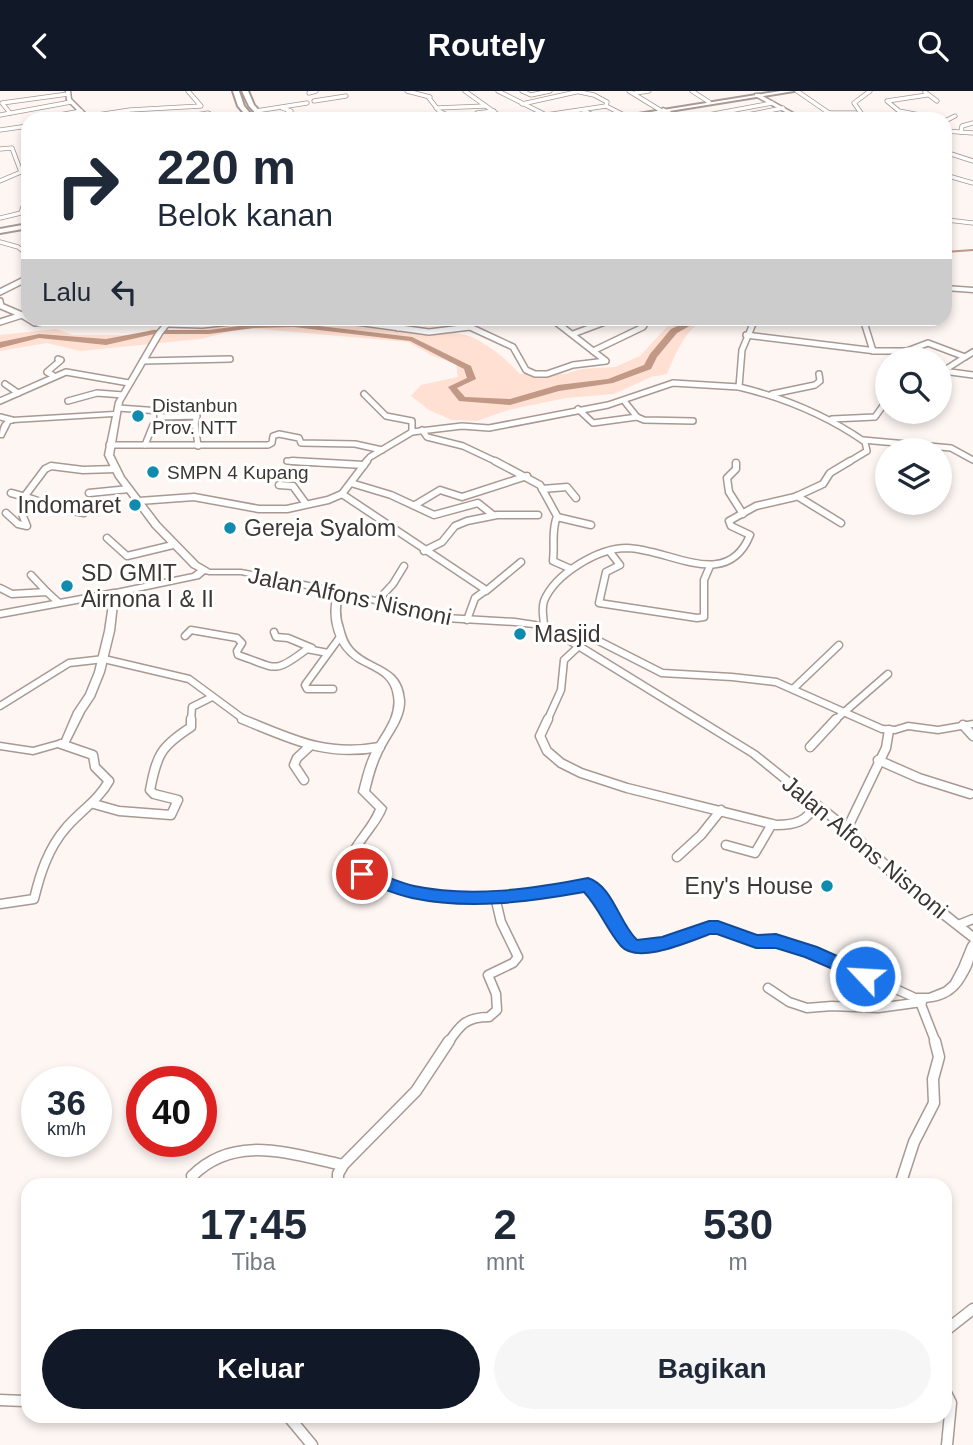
<!DOCTYPE html>
<html lang="id">
<style>
:root{--surface:#fff;--page:#f6f6f7;--text:#1f2937;--muted:#747a83;--accent:#111827}
body{margin:0;font-family:Helvetica,sans-serif;background:var(--page);color:var(--text);height:100vh;display:flex;flex-direction:column;font-size:26px;white-space:nowrap}
*{box-sizing:border-box;margin:0}
p{font-size:23px;color:var(--muted)}
.icon{flex:none;width:38px;height:38px;fill:none;stroke:currentColor;stroke-width:2;stroke-linecap:round;stroke-linejoin:round}
.map{position:relative;flex:1;overflow:hidden}
.panel{position:absolute;left:21px;top:1087px;width:931px;height:245px;display:flex;flex-direction:column;background:var(--surface);border-radius:21px;box-shadow:0 4px 10px #0003}
.panel>*{flex:none}
.guide{position:absolute;left:21px;top:21px;width:931px;height:214px;border-radius:21px;box-shadow:0 4px 10px #0003;background:#fff;color:var(--text);overflow:hidden}
.controls{position:absolute;left:875px;top:256px;display:grid;gap:14px}
.controls a{display:grid;place-items:center;width:77px;height:77px;border-radius:50%;background:var(--surface);box-shadow:0 4px 10px #0003;font-size:35px}
.speed{position:absolute;left:21px;top:975px;display:flex;gap:14px;font-size:35px;font-weight:700;text-align:center}
.speed>*{display:grid;place-content:center;width:91px;height:91px;border-radius:50%;background:var(--surface);box-shadow:0 4px 10px #0003;line-height:1}
.speed small{font-size:18px;font-weight:400}
.speed .limit{border:10px solid #d22;background:#fff;color:#111}
.pin{position:absolute;display:grid;place-items:center;width:60px;height:60px;color:#fff;margin:-30px;border:4px solid #fff;border-radius:50%;box-shadow:0 2px 7px #0007}
.me{position:absolute;width:77px;margin:-38px;rotate:295deg;stroke-linejoin:round;filter:drop-shadow(0 0 5px #0008)}
.turn{display:flex;align-items:center;gap:24px;height:147px;padding:0 21px;font-size:32px}
.turn .icon{width:91px;height:91px;stroke-width:2.5}
.turn b{display:block;font-size:49px;line-height:60px}
.then{display:flex;align-items:center;height:66px;padding:0 21px;background:#0003;gap:14px;font-size:26px}
.eta{display:flex;justify-content:space-evenly;align-items:center;height:119px;text-align:center}
.eta b{font-size:42px;font-weight:800;line-height:49px}
.cta{display:flex;gap:14px;margin-top:auto;padding:14px 21px}
.cta a{flex:1;height:80px;border-radius:42px;background:var(--accent);color:#fff;font-size:28px;font-weight:800;line-height:80px;text-align:center}
.cta a+a{background:var(--page);color:var(--text)}
header{display:flex;justify-content:space-between;align-items:center;height:91px;padding:0 21px;background:var(--accent);color:#fff;font-size:32px;font-weight:800}
.map>svg:first-child{display:block}
.green{fill:#ffe0d3}
.lines{fill:none;stroke-linecap:round;stroke-linejoin:round}
.stream{stroke:#c29886;stroke-width:2}
.river{fill:#c29886;fill-rule:evenodd}
.street-far4-casing{stroke:#a99993;stroke-width:5}
.street-far3-casing{stroke:#a99993;stroke-width:8}
.street-far2-casing{stroke:#a99993;stroke-width:9}
.street-far1-casing{stroke:#a99993;stroke-width:11}
.street-casing{stroke:#a99993;stroke-width:13}
.secondary-casing{stroke:#a99993;stroke-width:3}
.primary-casing{stroke:#a99993;stroke-width:4}
.street-far4{stroke:#fff;stroke-width:3.5}
.street-far3{stroke:#fff;stroke-width:5}
.street-far2{stroke:#fff;stroke-width:6}
.street-far1{stroke:#fff;stroke-width:8}
.street{stroke:#fff;stroke-width:10}
.secondary{fill:#fff;fill-rule:evenodd}
.primary{fill:#fff;fill-rule:evenodd}
.route{fill:#1a73e8;stroke:#114b97;stroke-width:2}
.poi-dot{fill:#108aad;stroke:#fff;stroke-width:2.5}
.labels{text-anchor:middle;dominant-baseline:central;stroke-width:6;stroke-linejoin:round;paint-order:stroke}
.far-poi-label{font-size:19px;fill:#3d3734;stroke:#fff;text-anchor:start}
.poi-label{font-size:23px;fill:#3d3734;stroke:#fff;text-anchor:start}
.street-label{font-size:23px;fill:#3d3734;stroke:#fff}
</style>
<header><svg class="icon" aria-label="back" viewBox="0 0 24 24"><path d="M15 5l-7 7 7 7"/></svg>Routely<svg class="icon" aria-label="search" viewBox="0 0 24 24"><circle cx="10" cy="10" r="6"/><path d="M15 15l6 6"/></svg></header>
<div class="map">
<svg width="973" height="1354" viewBox="0 0 973 1354">
<rect width="100%" height="100%" fill="#fdf6f3"/>
<path class="green" d="M279,228C325,227 368,238 414,242C438,244 454,237 478,249C494,258 508,270 520,283H565L581,278L615,276L640,265L674,228H706C685,238 676,262 667,283L651,286L614,303L566,307L508,319L477,330L452,329L429,319L411,305L421,294L458,286L456,273L433,265L408,251L260,238H239L201,248L80,260L47,252L0,260V244L56,238L73,244H138L152,238L176,241Z"/>
<g class="lines">
<path class="stream" d="M945,161L973,159"/>
<path class="river" d="M693,228H702L677,242L657,266L651,278L613,292L559,300L510,314L459,310L448,296L467,287L464,278L410,250L294,236L254,237L209,243H154L106,254L39,247L0,257V251L39,243L106,248L154,239H209L254,233L294,232L412,246L471,275L476,288L457,297L465,306L510,308L558,294L608,288L644,274L650,263L671,238Z"/>
<g class="street-far4-casing">
<g id="street-far4">
<path d="M407,0L430,6"/>
<path d="M465,0L504,28"/>
<path d="M498,0L546,24L606,15L626,25"/>
<path d="M522,0L531,4L550,0"/>
<path d="M575,0L594,4L607,11L606,15"/>
<path d="M629,0L660,19"/>
<path d="M692,0L709,11"/>
<path d="M797,0L829,22"/>
<path d="M925,1L937,10"/>
<path d="M309,2L316,0"/>
<path d="M635,2L649,0"/>
<path d="M927,4L887,10L899,20L940,28"/>
<path d="M429,7L439,20L455,28"/>
<path d="M314,10L346,5"/>
<path d="M522,13L576,1"/>
<path d="M282,17L291,20L287,22L289,23L316,28"/>
<path d="M436,17L486,15"/>
<path d="M583,19L600,28"/>
<path d="M256,20L307,12"/>
<path d="M10,22L2,12L68,3"/>
<path d="M477,22L494,20"/>
<path d="M829,22H855L878,28"/>
<path d="M861,22L854,12L870,0"/>
<path d="M0,24L71,11"/>
<path d="M54,25L81,20"/>
<path d="M71,28L130,19L201,15L188,0"/>
<path d="M173,28L208,22L219,28"/>
<path d="M687,28L772,12"/>
<path d="M727,28L783,17"/>
<path d="M823,28L830,24L829,22"/>
<path d="M945,30L955,25"/>
<path d="M0,39L28,35"/>
<path d="M945,40L973,42"/>
<path d="M961,41L962,35L973,32"/>
<path d="M0,58L12,57L21,81L26,84L28,90"/>
<path d="M945,61L973,70"/>
<path d="M945,84L973,92"/>
<path d="M0,90L21,81"/>
<path d="M945,105L948,114L947,129L973,132"/>
<path d="M0,127L21,122L28,100"/>
<path d="M0,151L18,156L28,164"/>
</g>
</g>
<g class="street-far3-casing">
<g id="street-far3">
<path d="M0,201L28,187"/>
<path d="M0,210L1,215L22,224L0,231"/>
<path d="M22,224L35,232L62,228"/>
<path d="M158,228L168,232"/>
<path d="M335,228L429,241L470,236L513,256L526,279L535,283H547L573,274L606,270L552,228"/>
<path d="M863,228L873,260"/>
<path d="M167,233L202,234L258,228"/>
<path d="M398,237L409,228"/>
<path d="M573,243L613,228"/>
<path d="M746,244L876,260H907L928,252L965,266L973,261"/>
<path d="M593,260L643,236L646,231L642,228"/>
<path d="M143,270L230,268"/>
<path d="M943,280L973,284"/>
<path d="M940,282L965,266"/>
<path d="M54,285L47,281L61,269L58,268"/>
<path d="M5,293L18,302"/>
<path d="M739,296C785,307 826,324 865,351L867,360L847,372"/>
<path d="M364,303L386,325L412,330V341"/>
<path d="M772,303L815,294L820,290L819,283"/>
<path d="M0,310L66,281L129,292"/>
<path d="M68,310L97,302L123,304"/>
<path d="M625,311L637,326L644,329L693,330"/>
<path d="M118,317L160,320V326L197,325L195,332L198,355"/>
<path d="M578,318L593,332L637,326"/>
<path d="M0,326L12,329"/>
<path d="M832,328L875,326L887,309"/>
<path d="M422,339L427,346L463,355L499,372"/>
<path d="M863,349L951,357L973,369"/>
<path d="M109,354H268L272,352L273,345L279,343L299,347L301,352L355,353L382,359"/>
<path d="M145,354L153,334L195,332"/>
<path d="M287,370L326,372"/>
<path d="M365,372L370,366L412,341L462,335L489,337L608,314L673,292L739,296L742,259L755,228"/>
</g>
</g>
<g class="street-far2-casing">
<g id="street-far2">
<path d="M292,370L364,374"/>
<path d="M495,370L540,394L557,425C551,441 555,453 553,470L571,478"/>
<path d="M736,372V378L727,387L729,401L743,423"/>
<path d="M351,392L391,404L434,424L478,412L493,424"/>
<path d="M279,394L293,395L306,413"/>
<path d="M542,398L567,396L576,407"/>
<path d="M11,402C36,408 59,419 84,422"/>
<path d="M89,402L129,398"/>
<path d="M342,403L486,499L475,507L467,529"/>
<path d="M797,405L841,432"/>
<path d="M24,406L45,378L51,375L83,379L116,378"/>
<path d="M139,410L194,406L259,418H287L328,409L342,403L367,370"/>
<path d="M415,414L440,399L462,406L527,385"/>
<path d="M6,422L18,433L27,435L22,423L44,410"/>
<path d="M557,426L591,434"/>
<path d="M107,447L127,465L173,454"/>
<path d="M424,460L442,451L455,435L467,430L497,424H538"/>
<path d="M610,461L620,474L606,481L599,512L697,527L704,526V489L710,475"/>
<path d="M31,484L47,501"/>
<path d="M0,497L12,503L47,501L58,511"/>
<path d="M486,500L521,471"/>
<path d="M377,510L393,493L404,475"/>
<path d="M0,523L114,502"/>
<path d="M544,536C544,527 541,518 544,510C555,483 598,457 627,457C670,458 727,501 750,444L731,435L729,430L756,415L795,406L823,393L830,382L850,370"/>
<path d="M274,541L276,546L288,547L312,557"/>
<path d="M185,545L191,539L237,547L242,552L237,560L238,564C277,577 273,584 307,558L328,562"/>
<path d="M333,598H307L305,594L340,546"/>
<path d="M793,598L839,554"/>
<path d="M0,615L69,572L104,568L189,588L246,630"/>
<path d="M191,630L192,616L210,607"/>
<path d="M547,630L561,599L564,569L579,555"/>
<path d="M834,630L888,583"/>
</g>
</g>
<g class="street-far1-casing">
<g id="street-far1">
<path d="M242,628C292,648 324,666 380,656"/>
<path d="M548,628L540,645L547,660L561,672L581,682L627,697L776,734C794,734 808,731 815,713"/>
<path d="M963,634L973,645"/>
<path d="M810,656L836,628"/>
<path d="M878,669L919,687L970,703"/>
<path d="M304,689L294,674L297,667L310,655"/>
<path d="M94,713L119,720L171,724L178,709L154,703L150,699C157,664 160,656 191,636V628"/>
<path d="M847,738L886,657L889,639"/>
<path d="M726,754L755,762L772,733"/>
<path d="M677,766L701,744L721,719"/>
<path d="M0,813L34,808C40,783 48,758 65,738C79,721 98,710 109,690L95,676L93,664L61,653"/>
<path d="M958,834L973,828"/>
<path d="M768,897L789,911L807,917L832,915L878,917L922,911"/>
<path d="M920,911L936,952"/>
<path d="M448,952C460,934 466,926 489,926L497,919L496,903L488,884L513,872L518,866L501,831L495,806"/>
</g>
</g>
<g class="street-casing">
<g id="street">
<path d="M192,1085C235,1042 290,1063 343,1074"/>
<path d="M338,1094V1083L343,1074L416,1000L449,950"/>
<path d="M900,1094L914,1051L934,1012L933,988L939,966L935,950"/>
<path d="M945,1240L973,1218"/>
<path d="M945,1300L951,1312L947,1354"/>
<path d="M0,1309L24,1310"/>
<path d="M288,1325L312,1354"/>
</g>
</g>
<g class="secondary-casing">
<g id="secondary">
<path d="M66,0H70L71,8L91,28H86L67,9Z"/>
<path d="M755,3H759L795,23L784,28H778L789,23L755,5Z"/>
<path d="M663,17L684,27V28H678L661,19Z"/>
<path d="M945,195L973,197V201L945,199Z"/>
<path d="M168,228H174L162,243L122,311L113,364L124,386L159,432L198,472L210,479H241L295,489L380,508L429,523L515,528L535,531L560,540L602,548L663,579L732,583L777,588L883,635L895,636L908,632L938,636L973,630V636L938,642L908,638L895,642L881,641L775,594L732,589L661,585L596,552L572,547L757,661L851,736L901,783L973,841C973,850 973,861 973,869C972,874 969,880 966,885C955,906 938,912 915,911L819,868L776,854H756L717,841L709,840L663,857L633,860C612,850 604,815 586,798L526,809L434,810L406,803L358,786L345,772C350,751 368,738 376,718L359,701C362,689 365,676 370,665C379,646 398,628 394,605C391,583 374,580 357,570C335,556 327,527 334,503L241,483H209L205,482L199,487L118,504L114,540L104,581L94,606L84,621L68,653L33,663L0,658V652L33,657L62,649L74,621L86,603L95,581L105,540L111,500L193,483L198,479L192,476L153,436L116,386L105,364L113,325L13,331L10,332L3,346H0C0,336 2,330 12,327L114,321L116,311L156,242ZM342,505L375,512L428,529L515,534L534,536L553,543L751,665L843,740L893,789L971,850L968,854L959,876L951,891L944,897L929,903H916L827,862L776,846H756L718,833L709,832L662,849L635,852C617,834 611,801 588,790L526,801L434,802L412,797L366,780L355,771C360,750 379,737 386,717L369,700C372,688 375,675 381,663C388,646 405,629 404,609C401,573 370,578 352,557C347,551 345,545 343,537C339,526 339,516 342,505Z"/>
</g>
</g>
<g class="primary-casing">
<g id="primary">
<path d="M233,0H239L244,15L255,28H249L238,15Z"/>
<path d="M242,0H248L254,14L267,28H261L249,15Z"/>
<path d="M781,0H794L620,28H607Z"/>
<path d="M28,133V137L0,142V138Z"/>
</g>
</g>
<use href="#street-far4" class="street-far4"/>
<use href="#street-far3" class="street-far3"/>
<use href="#street-far2" class="street-far2"/>
<use href="#street-far1" class="street-far1"/>
<use href="#street" class="street"/>
<use href="#secondary" class="secondary"/>
<use href="#primary" class="primary"/>
</g>
<path class="route" d="M362,777C380,782 396,791 414,795C471,807 532,798 588,787C613,795 619,832 637,849L662,846L709,830H718L757,844L776,843L817,856L871,880L874,885L871,890L865,892L805,866L776,857H756L717,843H710C690,850 638,874 621,855C607,839 599,817 584,801C528,811 469,819 412,807C393,803 374,794 356,788L354,783L356,779Z"/>
<g class="poi-dot">
<circle cx="138" cy="325" r="7"/>
<circle cx="153" cy="381" r="7"/>
<circle cx="135" cy="414" r="7"/>
<circle cx="230" cy="437" r="7"/>
<circle cx="67" cy="495" r="7"/>
<circle cx="520" cy="543" r="7"/>
<circle cx="827" cy="795" r="7"/>
</g>
<g class="labels">
<g class="far-poi-label">
<text x="152" y="314">Distanbun<tspan x="152" dy="22">Prov. NTT</tspan></text>
<text x="167" y="381">SMPN 4 Kupang</text>
</g>
<g class="poi-label">
<text x="121" y="414" text-anchor="end">Indomaret</text>
<text x="244" y="437">Gereja Syalom</text>
<text x="81" y="482">SD GMIT<tspan x="81" dy="26">Airnona I &amp; II</tspan></text>
<text x="534" y="543">Masjid</text>
<text x="813" y="795" text-anchor="end">Eny's House</text>
</g>
<g class="street-label">
<text transform="translate(350 505) rotate(12)">Jalan Alfons Nisnoni</text>
<text transform="translate(865 756) rotate(40)">Jalan Alfons Nisnoni</text>
</g>
</g>
</svg>
<div class="controls">
<a><svg class="icon" aria-label="search" viewBox="0 0 24 24"><circle cx="10" cy="10" r="6"/><path d="M15 15l6 6"/></svg></a>
<a><svg class="icon" aria-label="layers" viewBox="0 0 24 24"><path d="M12 4l9 5-9 5-9-5zM3 14l9 5 9-5"/></svg></a>
</div>
<div class="speed"><div>36<small>km/h</small></div><div class="limit">40</div></div>
<div class="pin" style="left:362px;top:783px;background:#d93025"><svg class="icon" aria-label="arrive" viewBox="0 0 24 24"><path d="M6 21V4h12l-3 4 3 4H6"/></svg></div>
<svg class="me" style="left:865px;top:885px" viewBox="-20 -20 40 40"><circle r="17" fill="#1a73e8" stroke="#fff" stroke-width="3"/><path d="M0-11L8 9 0 5-8 9z" fill="#fff"/></svg>
<div class="guide">
<div class="turn"><svg class="icon" aria-label="right" viewBox="0 0 24 24"><path d="M7 20v-9h11M14 6l5 5-5 5"/></svg><div><b>220 m</b>Belok kanan</div></div>
<div class="then">Lalu<svg class="icon" aria-label="left" viewBox="0 0 24 24"><path d="M17 20v-9H6M10 6l-5 5 5 5"/></svg></div>
</div>
<section class="panel">
<div class="eta">
<div><b>17:45</b><p>Tiba</p></div>
<div><b>2</b><p>mnt</p></div>
<div><b>530</b><p>m</p></div>
</div>
<div class="cta"><a>Keluar</a><a>Bagikan</a></div>
</section>
</div>
